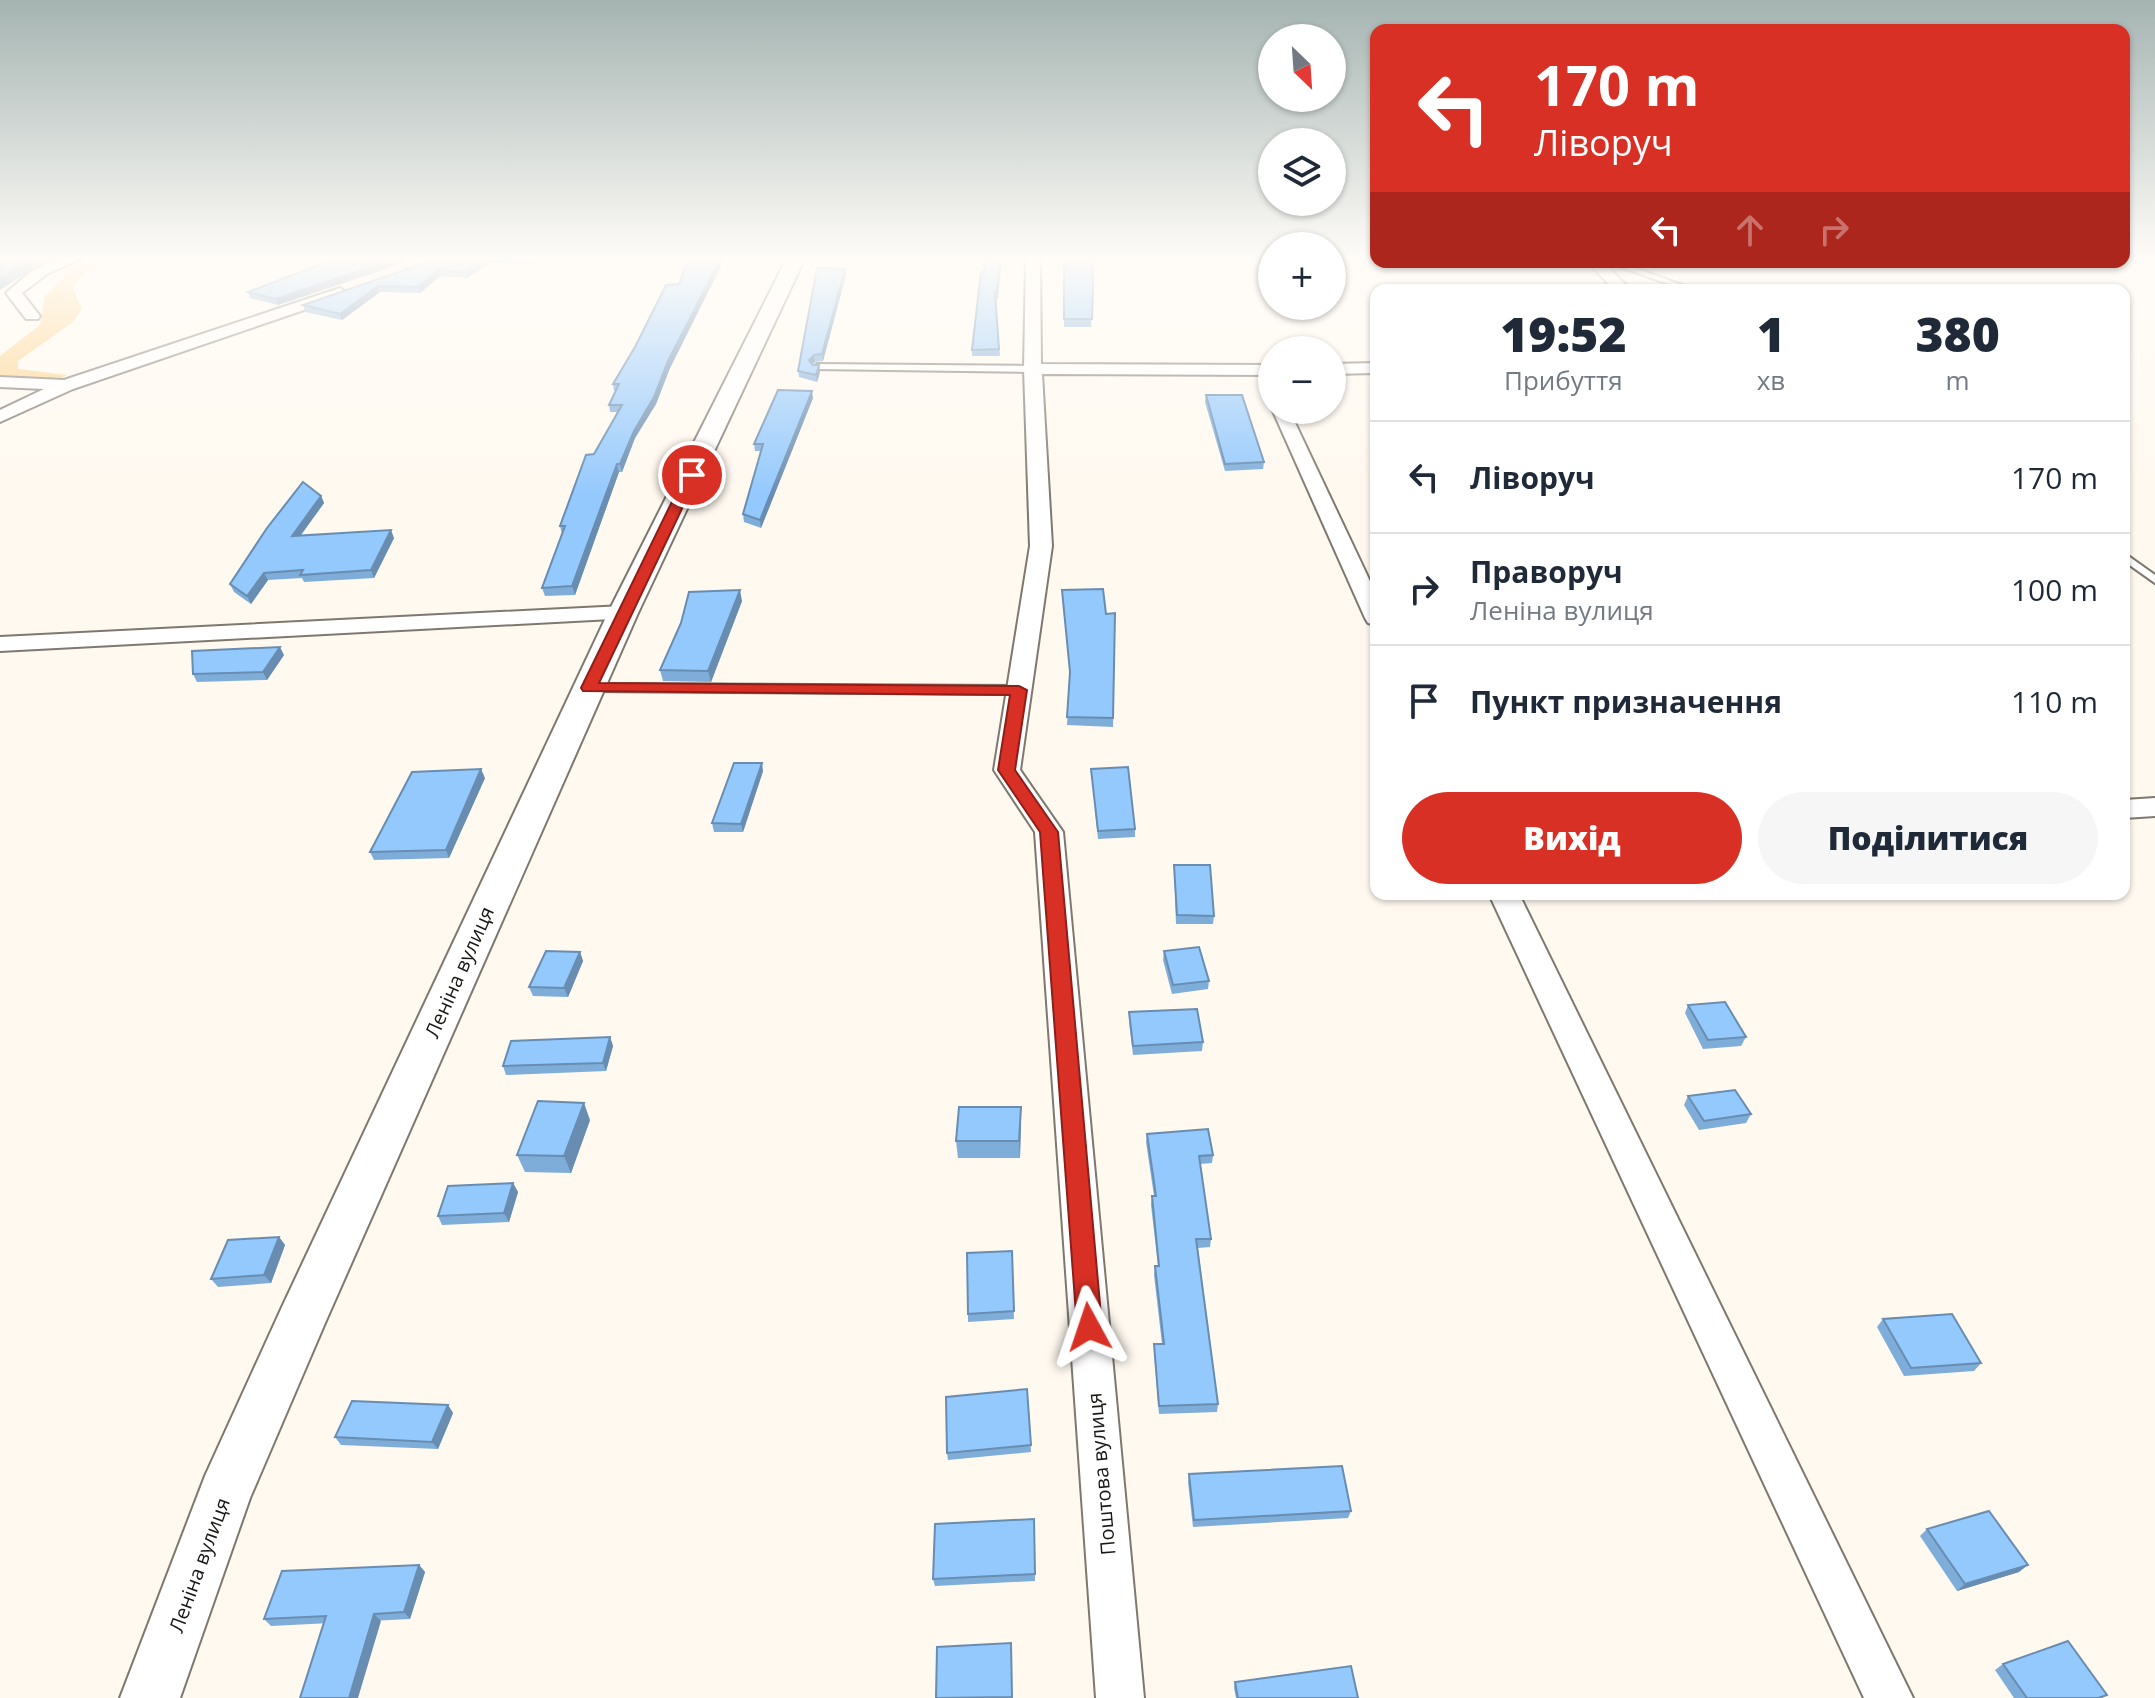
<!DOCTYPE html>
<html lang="uk">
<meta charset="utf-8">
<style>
:root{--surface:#fff;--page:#f6f6f7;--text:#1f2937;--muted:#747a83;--line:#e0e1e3;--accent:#d93025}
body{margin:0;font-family:"Open Sans",sans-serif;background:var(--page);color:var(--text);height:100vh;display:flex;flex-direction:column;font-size:30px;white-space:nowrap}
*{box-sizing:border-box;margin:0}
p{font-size:26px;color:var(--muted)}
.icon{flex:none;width:44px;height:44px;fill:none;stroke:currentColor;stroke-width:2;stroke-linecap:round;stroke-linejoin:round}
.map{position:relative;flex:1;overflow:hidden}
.drawer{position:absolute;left:1370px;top:284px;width:760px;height:616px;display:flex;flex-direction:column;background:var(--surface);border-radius:16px;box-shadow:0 2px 6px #0004}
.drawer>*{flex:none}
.guide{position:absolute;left:1370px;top:24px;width:760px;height:244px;border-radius:16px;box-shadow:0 2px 6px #0004;background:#d93025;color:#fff;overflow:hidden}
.needle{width:52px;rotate:155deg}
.controls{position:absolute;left:1258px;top:24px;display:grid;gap:16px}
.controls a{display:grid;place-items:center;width:88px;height:88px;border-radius:50%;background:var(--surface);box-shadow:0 2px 6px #0004;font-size:40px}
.pin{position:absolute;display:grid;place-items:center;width:68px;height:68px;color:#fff;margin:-34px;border:4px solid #fff;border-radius:50%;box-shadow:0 2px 8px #0007}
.me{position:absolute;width:88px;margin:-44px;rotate:355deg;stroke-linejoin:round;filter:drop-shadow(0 0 6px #0008)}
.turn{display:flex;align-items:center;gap:28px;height:168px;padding:0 32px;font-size:36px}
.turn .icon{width:104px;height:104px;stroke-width:2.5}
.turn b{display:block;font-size:56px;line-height:68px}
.lanes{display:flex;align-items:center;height:76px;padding:0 32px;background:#0003;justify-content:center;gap:40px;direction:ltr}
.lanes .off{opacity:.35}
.eta{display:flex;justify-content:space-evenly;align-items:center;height:136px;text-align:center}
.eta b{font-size:48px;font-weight:800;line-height:56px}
.cta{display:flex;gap:16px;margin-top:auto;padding:16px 32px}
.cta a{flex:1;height:92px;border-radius:48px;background:var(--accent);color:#fff;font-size:32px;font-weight:800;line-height:92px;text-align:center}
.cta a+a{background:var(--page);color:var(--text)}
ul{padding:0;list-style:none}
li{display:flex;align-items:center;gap:24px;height:112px;padding:0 32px;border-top:2px solid var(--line)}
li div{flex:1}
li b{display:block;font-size:30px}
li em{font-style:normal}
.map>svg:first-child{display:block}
.green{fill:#fcd187}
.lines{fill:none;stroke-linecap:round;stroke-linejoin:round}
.service-casing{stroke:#7e786e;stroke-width:4}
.minor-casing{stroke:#7e786e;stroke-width:4}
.tertiary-casing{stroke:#7e786e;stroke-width:4}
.service{fill:#fff;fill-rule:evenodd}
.minor{fill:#fff;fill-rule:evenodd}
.tertiary{fill:#fff;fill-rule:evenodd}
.wall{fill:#7fadda}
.shaded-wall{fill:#688db1}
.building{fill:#94c9fd;stroke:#688db1;stroke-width:2}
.route{fill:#d93025;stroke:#8d1f18;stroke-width:2}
.labels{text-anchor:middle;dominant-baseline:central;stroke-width:7;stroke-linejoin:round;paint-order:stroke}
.street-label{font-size:20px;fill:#1a1814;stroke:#fff}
</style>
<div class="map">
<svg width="2155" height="1698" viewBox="0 0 2155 1698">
<rect width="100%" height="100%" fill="#fff9f0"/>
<path class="green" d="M89,258H131C108,262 82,265 73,289L82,309L73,322L18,361V369L67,375L54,382L0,380V356L40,325L45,296L65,276L66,270Z"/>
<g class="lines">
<g class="service-casing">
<g id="service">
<path d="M1607,262H1618L1696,290H1685Z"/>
<path d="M817,364L1033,366L1037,369L1033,372L814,369L813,367Z"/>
<path d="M2124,553L2155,575V583L2124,561Z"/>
<path d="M589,684L1019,686L1025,690L1019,694L585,691L583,688Z"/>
</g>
</g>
<g class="minor-casing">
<g id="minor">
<path d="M60,258H82L47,274L22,293L40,316L38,319H26L6,293L30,272Z"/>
<path d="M1026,258H1040L1041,364L1272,365V375L1042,374L1052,546L1020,770L1063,832L1144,1698H1096L1035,832L994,770L1030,546L1024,369Z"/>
<path d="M1588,262H1603L1631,290H1614Z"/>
<path d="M340,288L348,293L345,296L73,389L0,422V410L44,389L0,387V377L64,380Z"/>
<path d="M1376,363V373L1332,374V364Z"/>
<path d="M1272,409L1289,410L1376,594V625L1368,623L1365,618Z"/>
<path d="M623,606L631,608L634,613L631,618L0,651V637Z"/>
<path d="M2155,798V816L2124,818V800Z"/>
<path d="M1489,894H1519L1913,1698H1864Z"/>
</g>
</g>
<g class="tertiary-casing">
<path id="tertiary" d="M787,258H805L638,613L325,1323L250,1498L180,1698H120L205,1476L282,1307L608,613Z"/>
</g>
<use href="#service" class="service"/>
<use href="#minor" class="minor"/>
<use href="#tertiary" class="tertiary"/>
</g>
<g class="wall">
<path d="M337,258H418L278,305L250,298L248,292Z"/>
<path d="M439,258H543L538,264L490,263L467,278L440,276L420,293L380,292L342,320L305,312L303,305Z"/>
<path d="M689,258H725L670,368L656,404L635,438L622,472H619L575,595L545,596L542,588L562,534L560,526L594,454L618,412H610L609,405L616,391H614L613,384L635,347L679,284Z"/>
<path d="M834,258H866V261L835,262Z"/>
<path d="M982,258H1002L998,299H995L1000,356H972V350L985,272Z"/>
<path d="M1064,258L1093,286L1091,327H1064Z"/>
<path d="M846,275L823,361L815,362L812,364L819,365L820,372L817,382L799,377L798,371Z"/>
<path d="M1206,395L1264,462L1263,469L1225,471L1205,402Z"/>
<path d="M813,398L761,528L744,522L743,514L761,451H755L754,444Z"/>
<path d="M321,496L324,503L301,535L394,538L374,578L304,582L302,578L268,580L251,604L234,592L230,584Z"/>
<path d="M1062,590L1106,614L1115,613L1113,727L1067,725L1070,676Z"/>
<path d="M742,601L711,682L663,681L660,670L681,623Z"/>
<path d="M284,655L267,680L197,682L193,674Z"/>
<path d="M1091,769L1135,829V837L1098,839Z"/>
<path d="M763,771L743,832H714L712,823Z"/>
<path d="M485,778L449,858L374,860L370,852Z"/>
<path d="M1174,865L1214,916L1213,924H1176Z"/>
<path d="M1164,951L1209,981L1208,989L1172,994L1163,960Z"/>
<path d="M580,952L583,961L568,997L533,996L529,987Z"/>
<path d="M1688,1005L1746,1037L1741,1046L1703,1049L1685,1013Z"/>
<path d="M1129,1012L1203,1042L1202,1051L1133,1055L1129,1021Z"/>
<path d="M610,1037L613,1046L606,1071L506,1075L503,1066Z"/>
<path d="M1688,1096L1751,1114L1746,1123L1699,1130L1684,1105Z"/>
<path d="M1021,1107L1020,1158H958L956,1141Z"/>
<path d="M590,1120L571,1173L525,1172L517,1155Z"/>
<path d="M1147,1134L1213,1155L1212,1163L1200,1164L1211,1239L1210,1247L1198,1248L1218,1404L1217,1412L1159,1414L1154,1352V1344H1162L1154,1275L1155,1266H1158L1151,1205L1152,1196H1154L1146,1142Z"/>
<path d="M513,1183L518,1192L509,1222L442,1225L438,1216Z"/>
<path d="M279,1237L285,1245L271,1283L218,1287L211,1279Z"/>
<path d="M1012,1251L1014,1319L968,1322V1314Z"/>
<path d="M1883,1319L1981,1363L1974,1371L1904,1376L1877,1327Z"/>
<path d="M1027,1389L1031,1452L948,1460L947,1453Z"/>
<path d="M448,1405L453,1413L438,1449L341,1445L335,1437Z"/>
<path d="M1189,1474L1351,1511L1348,1518L1193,1527L1188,1482Z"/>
<path d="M1034,1519L1035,1581L935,1586L933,1579Z"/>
<path d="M1927,1529L2019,1572L1957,1591L1920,1536Z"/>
<path d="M419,1565L425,1572L410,1619L271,1626L264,1619Z"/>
<path d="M2003,1664L2107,1695L2102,1698H2014L1995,1670Z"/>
<path d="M1235,1682L1358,1698H1236L1234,1688Z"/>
</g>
<g class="shaded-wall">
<path d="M32,258H40L42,263L0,290V278Z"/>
<path d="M398,258H418L278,305L276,299Z"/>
<path d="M487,258H489L490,263L467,278L465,272Z"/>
<path d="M721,258H725L670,368L656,404L635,438L622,472L620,464L634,431Z"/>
<path d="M845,269L846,275L823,361L822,354Z"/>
<path d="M438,270L440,276L420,293L418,287Z"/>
<path d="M378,286L380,292L342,320L340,314Z"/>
<path d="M814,355L815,362L810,366L809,360Z"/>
<path d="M819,365L820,372L817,382L816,375Z"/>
<path d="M812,391L813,398L761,528L760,520Z"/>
<path d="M617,464L619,472L575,595L572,586Z"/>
<path d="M321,496L324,503L295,543L292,536Z"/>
<path d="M391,530L394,538L374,578L371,570Z"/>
<path d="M264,573L268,580L251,604L247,596Z"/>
<path d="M740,590L742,601L711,682L708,671Z"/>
<path d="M280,647L284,655L267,680L263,672Z"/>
<path d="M762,763L763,771L743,832L741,824Z"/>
<path d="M481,769L485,778L449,858L446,850Z"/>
<path d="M580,952L583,961L568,997L564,988Z"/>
<path d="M610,1037L613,1046L606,1071L603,1063Z"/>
<path d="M584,1103L590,1120L571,1173L564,1156Z"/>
<path d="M1021,1107V1124L1020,1158L1019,1141Z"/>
<path d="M513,1183L518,1192L509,1222L504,1213Z"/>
<path d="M279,1237L285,1245L271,1283L264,1275Z"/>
<path d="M448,1405L453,1413L438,1449L432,1442Z"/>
<path d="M419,1565L425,1572L410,1619L404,1612Z"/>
<path d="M2028,1565L2019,1572L1957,1591L1965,1584Z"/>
<path d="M374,1614L381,1621L358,1698H349Z"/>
</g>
<g class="building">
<path d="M0,258H32L0,278Z"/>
<path d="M337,258H398L276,299L248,292Z"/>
<path d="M439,258H487L465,272L438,270L418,287L378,286L340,314L303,305Z"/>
<path d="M689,258H721L668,361L654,397L634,431L620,464H617L572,586L542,588L565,526H560L586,455L594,454L622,405H609L619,384H613L635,347L666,285L679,284Z"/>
<path d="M983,258H1001L997,292H995L999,349L972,350L981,272H985Z"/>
<path d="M1064,258H1092L1093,286L1092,319H1064Z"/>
<path d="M817,268L845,269L822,354L814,355L809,360L813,365H819L816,375L798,371Z"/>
<path d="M778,390L812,391L760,520L743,514L763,444H754Z"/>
<path d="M1206,395H1242L1264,462L1225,464Z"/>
<path d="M303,482L321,496L292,536L391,530L371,570L300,575L303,570L264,573L247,596L230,584L267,528Z"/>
<path d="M1103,589L1106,614L1115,613L1113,718L1067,717L1070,672L1062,590Z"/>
<path d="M740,590L708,671L660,670L681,623L689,592Z"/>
<path d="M280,647L263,672L193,674L192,651Z"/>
<path d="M734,763H762L741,824L712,823Z"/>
<path d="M1128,767L1135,829L1098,831L1091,769Z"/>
<path d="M481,769L446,850L370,852L412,772Z"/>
<path d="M1174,865H1210L1214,916L1177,915Z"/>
<path d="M1199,947L1209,981L1173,985L1164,951Z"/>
<path d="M546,951L580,952L564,988L529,987Z"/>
<path d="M1725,1002L1746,1037L1708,1040L1688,1005Z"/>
<path d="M1197,1009L1203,1042L1133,1046L1129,1012Z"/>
<path d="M610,1037L603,1063L503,1066L511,1041Z"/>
<path d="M1735,1090L1751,1114L1704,1121L1688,1096Z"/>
<path d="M538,1101L584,1103L564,1156L517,1155Z"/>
<path d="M959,1107H1021L1019,1141H956Z"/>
<path d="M1208,1129L1213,1155L1199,1156L1211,1239H1196L1218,1404L1159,1406L1154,1344H1164L1155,1266H1159L1152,1196H1156L1147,1134Z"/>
<path d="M513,1183L504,1213L438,1216L448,1186Z"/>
<path d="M279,1237L264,1275L211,1279L228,1240Z"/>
<path d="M1012,1251L1014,1311L968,1314L967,1253Z"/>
<path d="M1952,1314L1981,1363L1911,1368L1883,1319Z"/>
<path d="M1027,1389L1031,1445L947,1453L946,1397Z"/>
<path d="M352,1401L448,1405L432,1442L335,1437Z"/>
<path d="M1342,1466L1351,1511L1194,1520L1189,1474Z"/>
<path d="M1989,1511L2028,1565L1965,1584L1927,1529Z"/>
<path d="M1034,1519L1035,1574L933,1579L935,1524Z"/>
<path d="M419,1565L404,1612L374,1614L349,1698H300L326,1616L264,1619L282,1571Z"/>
<path d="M2068,1641L2107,1695L2098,1698H2027L2003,1664Z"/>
<path d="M1011,1643L1012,1697L936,1698L937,1647Z"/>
<path d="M1351,1666L1358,1698H1238L1235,1682Z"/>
</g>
<linearGradient id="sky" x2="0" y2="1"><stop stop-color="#a5b4b1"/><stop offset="0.52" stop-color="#fffcf8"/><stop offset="1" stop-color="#fffcf8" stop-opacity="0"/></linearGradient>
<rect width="2155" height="496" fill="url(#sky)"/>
<path class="route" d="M692,471L698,475L599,683L1019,686L1027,690L1015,770L1058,832L1102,1327L1098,1335L1089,1339L1080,1335L1077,1327L1040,832L998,770L1010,695L583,691L581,688L685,475Z"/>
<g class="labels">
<g class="street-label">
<text transform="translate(459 972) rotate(-66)">Леніна вулиця</text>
<text transform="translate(1101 1474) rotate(-95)">Поштова вулиця</text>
<text transform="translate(199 1565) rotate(-70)">Леніна вулиця</text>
</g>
</g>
</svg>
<div class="controls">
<a><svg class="needle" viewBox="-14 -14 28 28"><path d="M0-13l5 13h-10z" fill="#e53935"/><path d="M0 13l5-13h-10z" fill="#747a83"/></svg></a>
<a><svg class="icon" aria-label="layers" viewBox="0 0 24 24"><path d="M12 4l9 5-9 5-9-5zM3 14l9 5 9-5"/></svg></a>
<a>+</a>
<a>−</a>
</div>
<div class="pin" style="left:692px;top:475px;background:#d93025"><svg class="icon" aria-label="arrive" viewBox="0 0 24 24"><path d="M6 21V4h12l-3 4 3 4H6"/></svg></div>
<svg class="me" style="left:1089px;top:1327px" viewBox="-20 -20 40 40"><path d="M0-17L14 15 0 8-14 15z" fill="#d93025" stroke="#fff" stroke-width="4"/></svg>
<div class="guide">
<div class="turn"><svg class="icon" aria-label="left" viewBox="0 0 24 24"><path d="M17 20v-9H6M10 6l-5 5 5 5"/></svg><div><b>170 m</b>Ліворуч</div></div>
<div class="lanes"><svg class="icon" aria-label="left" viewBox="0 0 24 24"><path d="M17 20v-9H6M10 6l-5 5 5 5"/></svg><svg class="icon off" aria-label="ahead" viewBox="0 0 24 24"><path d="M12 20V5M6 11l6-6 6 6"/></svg><svg class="icon off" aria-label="right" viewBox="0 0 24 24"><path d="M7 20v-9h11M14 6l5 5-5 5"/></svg></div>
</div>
<section class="drawer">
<div class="eta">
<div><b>19:52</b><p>Прибуття</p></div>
<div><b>1</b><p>хв</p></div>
<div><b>380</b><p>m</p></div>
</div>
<ul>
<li><svg class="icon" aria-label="left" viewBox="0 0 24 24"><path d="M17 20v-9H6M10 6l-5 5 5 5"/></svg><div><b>Ліворуч</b></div><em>170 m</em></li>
<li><svg class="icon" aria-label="right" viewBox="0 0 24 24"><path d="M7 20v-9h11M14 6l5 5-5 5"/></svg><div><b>Праворуч</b><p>Леніна вулиця</p></div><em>100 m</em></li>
<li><svg class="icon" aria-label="arrive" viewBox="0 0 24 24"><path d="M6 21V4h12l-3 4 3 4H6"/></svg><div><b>Пункт призначення</b></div><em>110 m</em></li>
</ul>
<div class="cta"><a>Вихід</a><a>Поділитися</a></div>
</section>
</div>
